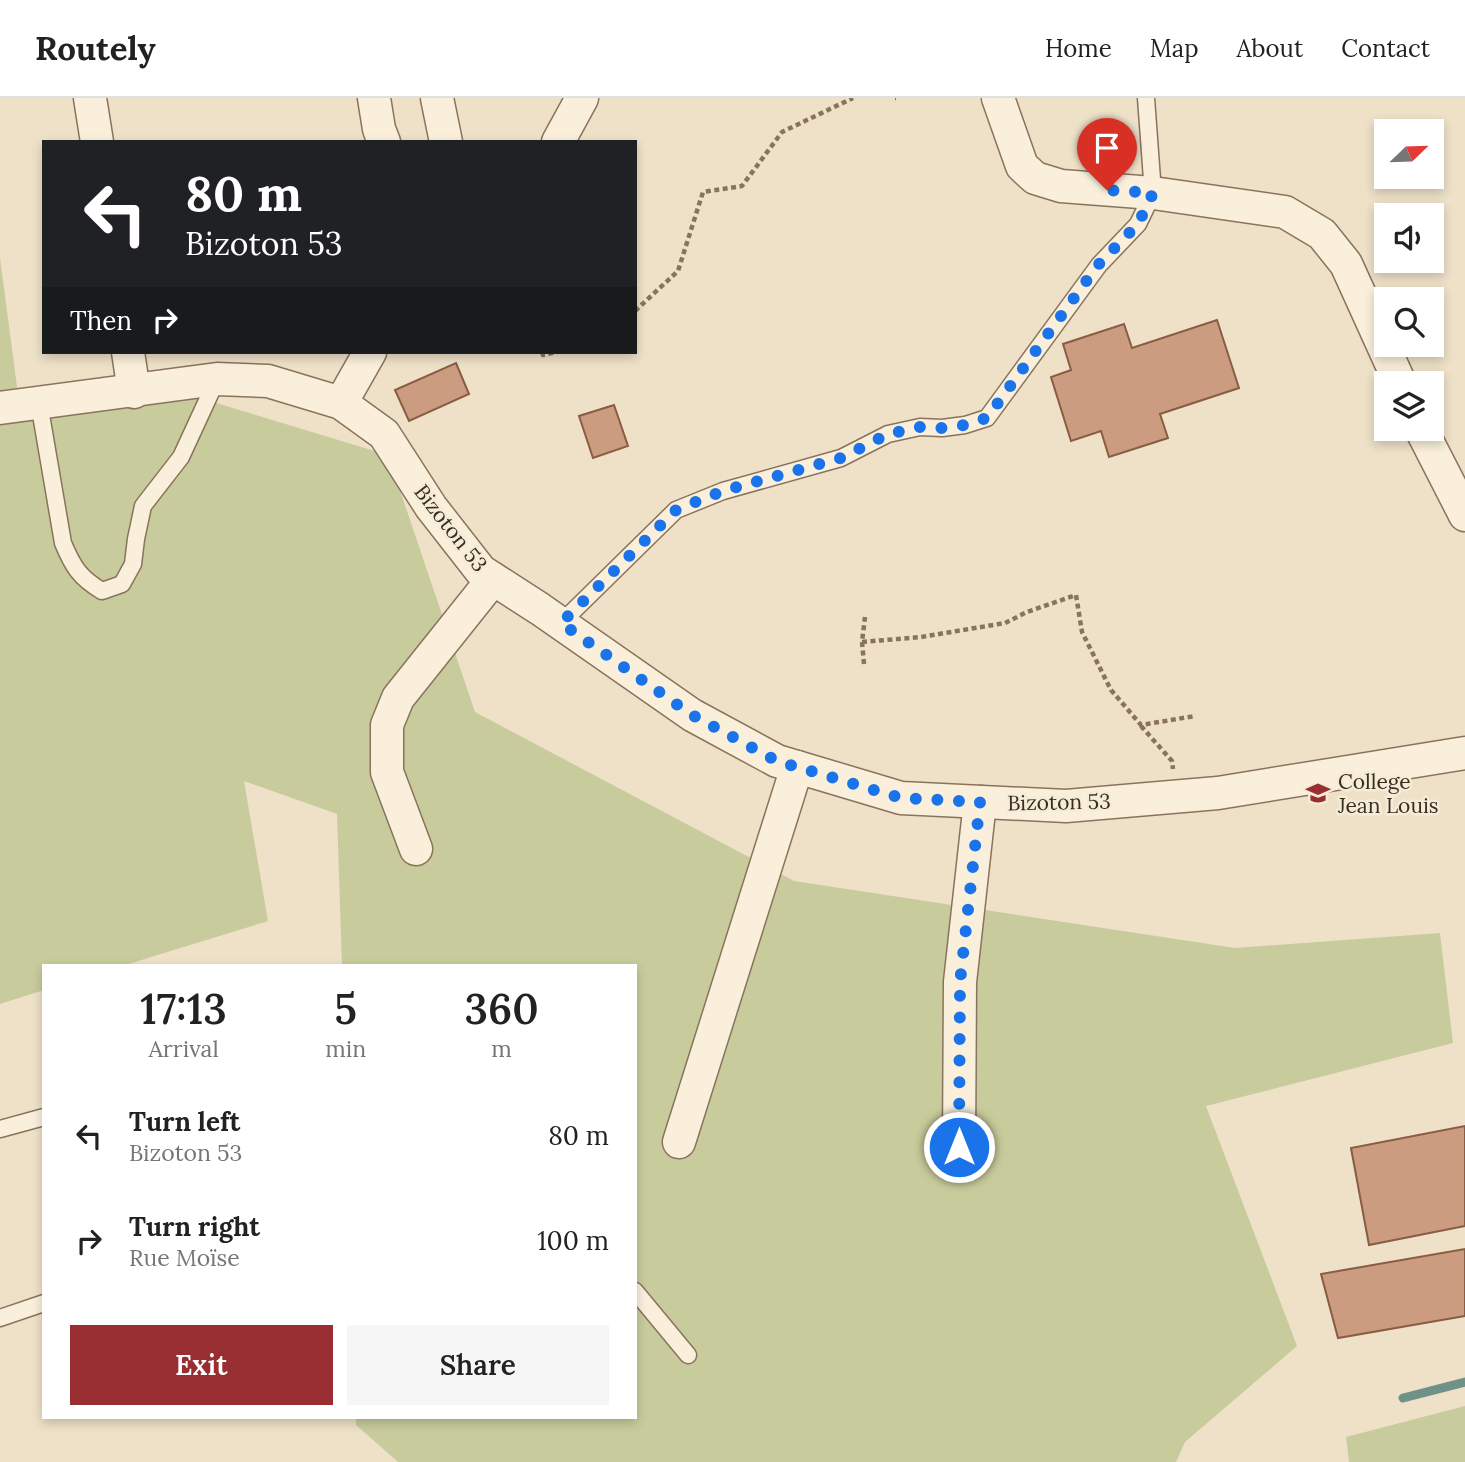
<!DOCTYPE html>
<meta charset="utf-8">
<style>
:root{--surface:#fff;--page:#f6f6f6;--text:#222;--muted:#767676;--line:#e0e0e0;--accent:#982e32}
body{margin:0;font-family:Lora,serif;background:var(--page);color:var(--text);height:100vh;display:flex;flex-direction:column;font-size:26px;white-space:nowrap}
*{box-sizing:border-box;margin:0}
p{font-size:23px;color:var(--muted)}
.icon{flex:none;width:38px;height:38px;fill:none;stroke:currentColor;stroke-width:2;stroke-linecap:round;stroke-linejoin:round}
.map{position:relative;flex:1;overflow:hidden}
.details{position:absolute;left:42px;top:866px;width:595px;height:455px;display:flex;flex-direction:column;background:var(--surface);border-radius:0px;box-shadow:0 4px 10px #0003}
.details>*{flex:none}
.guide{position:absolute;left:42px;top:42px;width:595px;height:214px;border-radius:0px;box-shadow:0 4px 10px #0003;background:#202124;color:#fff;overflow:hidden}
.needle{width:46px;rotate:67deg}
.tools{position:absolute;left:1374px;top:21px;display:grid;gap:14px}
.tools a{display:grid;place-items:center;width:70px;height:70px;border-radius:0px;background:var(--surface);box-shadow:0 4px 10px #0003;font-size:35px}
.pin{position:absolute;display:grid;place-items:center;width:60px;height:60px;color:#fff;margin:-72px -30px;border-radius:50% 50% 50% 0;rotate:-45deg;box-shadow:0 0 7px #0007}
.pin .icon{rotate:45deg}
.me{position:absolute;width:77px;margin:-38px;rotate:0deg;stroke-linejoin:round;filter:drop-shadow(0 0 5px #0008)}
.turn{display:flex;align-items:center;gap:24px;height:147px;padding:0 28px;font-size:32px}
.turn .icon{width:91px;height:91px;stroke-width:2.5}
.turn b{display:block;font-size:49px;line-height:60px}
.then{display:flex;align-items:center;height:66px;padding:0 28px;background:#0003;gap:14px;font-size:26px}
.eta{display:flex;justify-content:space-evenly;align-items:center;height:119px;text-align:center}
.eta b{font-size:42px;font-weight:600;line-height:49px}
.action{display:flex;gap:14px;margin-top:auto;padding:14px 28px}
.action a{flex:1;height:80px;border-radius:0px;background:var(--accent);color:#fff;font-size:28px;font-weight:600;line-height:80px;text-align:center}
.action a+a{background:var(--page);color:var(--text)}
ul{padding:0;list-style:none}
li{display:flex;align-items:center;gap:21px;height:105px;padding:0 28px}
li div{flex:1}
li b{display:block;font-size:26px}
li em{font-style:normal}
header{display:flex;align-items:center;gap:42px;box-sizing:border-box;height:98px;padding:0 35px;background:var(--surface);border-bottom:2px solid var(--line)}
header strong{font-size:33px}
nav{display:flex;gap:38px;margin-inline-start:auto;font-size:24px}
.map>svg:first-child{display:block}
.green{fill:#c8cc9c}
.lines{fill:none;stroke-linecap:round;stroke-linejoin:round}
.stream{stroke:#6f9187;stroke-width:9}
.building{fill:#cb9c7f;stroke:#895c43;stroke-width:2}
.lane-casing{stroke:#8a735d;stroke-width:19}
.street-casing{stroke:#8a735d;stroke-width:35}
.path{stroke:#8a735d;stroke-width:4.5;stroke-dasharray:5 3.5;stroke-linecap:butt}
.lane{stroke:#f9efdb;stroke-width:16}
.street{stroke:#f9efdb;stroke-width:32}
.route{stroke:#1a73e8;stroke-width:12;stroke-dasharray:0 21.6}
.labels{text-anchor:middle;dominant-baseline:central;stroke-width:5;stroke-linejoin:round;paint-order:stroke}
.street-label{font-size:21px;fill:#3b2c20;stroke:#f5ecd8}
.poi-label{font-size:21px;fill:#3b2c20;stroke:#f5ecd8;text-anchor:start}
</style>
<header>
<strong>Routely</strong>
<nav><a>Home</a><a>Map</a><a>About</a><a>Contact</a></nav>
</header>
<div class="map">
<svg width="1465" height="1364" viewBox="0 0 1465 1364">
<rect width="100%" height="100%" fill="#eee1c8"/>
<g class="green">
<path d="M0,160L19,304L153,286L388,357L475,614L794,783L1235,850L1440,835L1453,945L1206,1008L1297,1248L1185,1344L1176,1364H398L356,1327V1320H635V868H342L337,716L244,683L268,823L122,868H44V892L0,906Z"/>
<path d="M1465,1308V1364H1349L1346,1339Z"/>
</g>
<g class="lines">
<path class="stream" d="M1403,1300L1465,1284"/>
</g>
<g class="building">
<path d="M1217,222L1239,290L1160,316L1168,340L1109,359L1101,333L1071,343L1051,279L1071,272L1063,246L1124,226L1132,250Z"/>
<path d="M456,265L469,296L409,323L395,292Z"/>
<path d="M614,307L628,348L593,360L579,318Z"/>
<path d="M1465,1028V1128L1369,1147L1351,1050Z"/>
<path d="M1465,1151V1218L1338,1240L1321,1176Z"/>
</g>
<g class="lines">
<g class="lane-casing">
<g id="lane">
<path d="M39,305L63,445C73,469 80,480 102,493L122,486L133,466L136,441L143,408L181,359L217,281"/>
<path d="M561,525L676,412L723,393L841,360L888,336L920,329L942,330L965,327L987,320L1099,167L1138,126L1153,95L1146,0"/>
<path d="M0,1031L44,1019"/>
<path d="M635,1193L688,1257"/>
<path d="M0,1220L44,1205"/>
</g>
</g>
<g class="street-casing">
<g id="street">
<path d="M90,0L97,44"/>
<path d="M374,0L379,31L384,44"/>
<path d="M437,0L446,44"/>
<path d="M998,0L1022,68L1035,80L1061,88L1153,95L1285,114L1322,136L1346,166L1400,285"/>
<path d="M558,44L582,0"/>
<path d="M128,254L134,294"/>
<path d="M341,305L370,254"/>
<path d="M0,310L217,281L268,283L341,305L384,336L431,409L481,473L540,511L692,617L777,663L901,700L1066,708L1218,695L1465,655"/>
<path d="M1421,331L1465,417"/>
<path d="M416,751L387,674V627L398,600L493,481"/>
<path d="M679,1044L797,669"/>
<path d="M959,1049L960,884L980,704"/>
</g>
</g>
<g class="path">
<path d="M895,0H896"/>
<path d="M635,213L678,173L703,94L742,88L782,34L853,0"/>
<path d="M542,254L543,257L557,254"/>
<path d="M862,544L921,539L1005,525L1027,514L1076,497L1082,534L1111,592L1141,627L1195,618"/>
<path d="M864,566L862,544L865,519"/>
<path d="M1141,628L1172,663L1173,671"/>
</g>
<use href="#lane" class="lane"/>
<use href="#street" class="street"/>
</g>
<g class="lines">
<path class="route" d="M959,1049L960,884L980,704L901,700L777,663L692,617L561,525L676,412L723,393L841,360L888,336L920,329L942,330L965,327L987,320L1098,167L1138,126L1153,95L1107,92"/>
</g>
<defs>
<g id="school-bare" transform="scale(1.89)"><path d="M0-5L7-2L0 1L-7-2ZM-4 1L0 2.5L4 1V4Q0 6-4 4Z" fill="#982e32" stroke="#f5ecd8" stroke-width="2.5" paint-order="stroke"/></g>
</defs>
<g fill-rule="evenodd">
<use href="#school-bare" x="1318" y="695"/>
</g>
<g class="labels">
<g class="street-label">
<text transform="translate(451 430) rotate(52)">Bizoton 53</text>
<text transform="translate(1059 704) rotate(-1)">Bizoton 53</text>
</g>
<g class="poi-label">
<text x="1338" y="683">College<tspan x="1338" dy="24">Jean Louis</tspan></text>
</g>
</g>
</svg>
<div class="tools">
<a><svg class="needle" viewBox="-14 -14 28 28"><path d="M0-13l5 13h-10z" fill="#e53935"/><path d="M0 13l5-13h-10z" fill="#767676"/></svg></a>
<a><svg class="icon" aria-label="sound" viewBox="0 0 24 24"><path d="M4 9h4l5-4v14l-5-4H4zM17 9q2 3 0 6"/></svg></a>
<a><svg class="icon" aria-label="search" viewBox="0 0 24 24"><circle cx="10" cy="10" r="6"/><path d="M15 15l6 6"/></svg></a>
<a><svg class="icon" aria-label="layers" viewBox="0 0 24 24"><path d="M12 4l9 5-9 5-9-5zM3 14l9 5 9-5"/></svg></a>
</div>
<div class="pin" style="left:1107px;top:92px;background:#d93025"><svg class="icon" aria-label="arrive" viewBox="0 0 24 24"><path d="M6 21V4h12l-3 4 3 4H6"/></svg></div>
<svg class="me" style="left:959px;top:1049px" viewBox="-20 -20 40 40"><circle r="17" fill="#1a73e8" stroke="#fff" stroke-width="3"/><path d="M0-11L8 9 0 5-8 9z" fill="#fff"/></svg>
<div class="guide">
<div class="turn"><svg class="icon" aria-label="left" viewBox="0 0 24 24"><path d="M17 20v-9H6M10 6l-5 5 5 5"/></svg><div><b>80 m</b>Bizoton 53</div></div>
<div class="then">Then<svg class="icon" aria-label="right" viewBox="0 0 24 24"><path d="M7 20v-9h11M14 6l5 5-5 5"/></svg></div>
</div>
<section class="details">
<div class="eta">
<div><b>17:13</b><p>Arrival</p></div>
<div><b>5</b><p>min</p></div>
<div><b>360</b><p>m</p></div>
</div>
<ul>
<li><svg class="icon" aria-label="left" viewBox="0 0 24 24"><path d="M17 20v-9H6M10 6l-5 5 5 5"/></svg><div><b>Turn left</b><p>Bizoton 53</p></div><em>80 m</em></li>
<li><svg class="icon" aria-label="right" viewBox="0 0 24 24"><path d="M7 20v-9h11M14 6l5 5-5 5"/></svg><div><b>Turn right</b><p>Rue Moïse</p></div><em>100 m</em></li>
</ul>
<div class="action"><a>Exit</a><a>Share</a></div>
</section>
</div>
